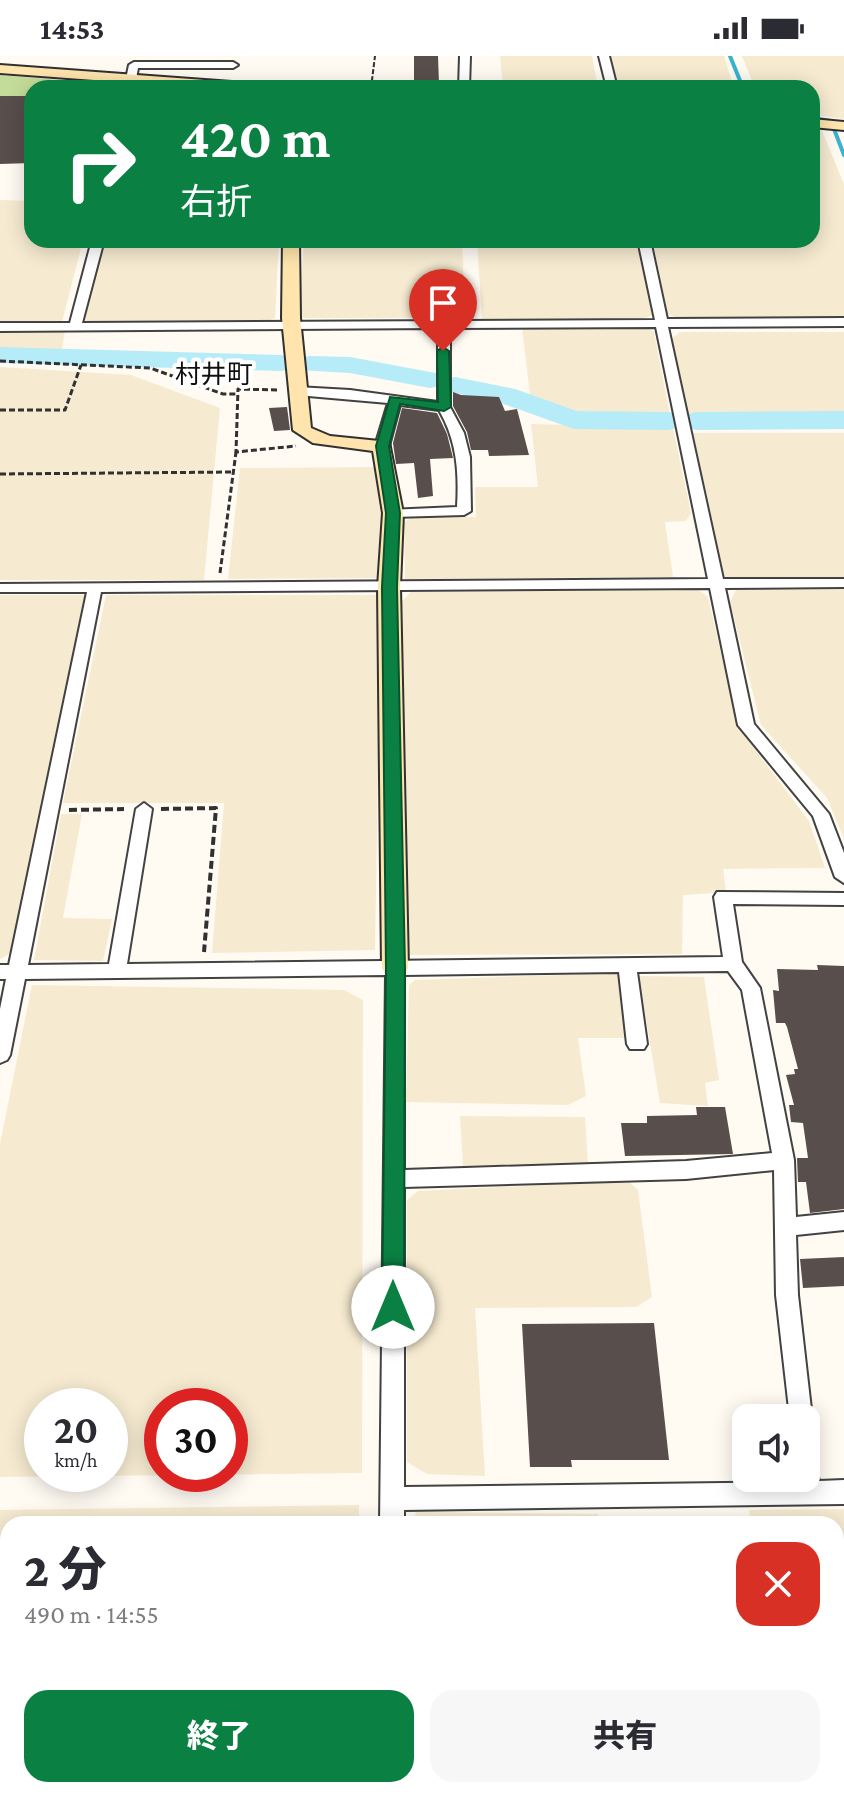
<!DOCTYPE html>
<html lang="ja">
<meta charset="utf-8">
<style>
:root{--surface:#fff;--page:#f7f7f7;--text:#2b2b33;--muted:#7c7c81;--accent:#0b8043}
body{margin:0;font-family:"Crimson Pro","Noto Sans JP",serif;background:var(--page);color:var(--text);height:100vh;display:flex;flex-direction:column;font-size:30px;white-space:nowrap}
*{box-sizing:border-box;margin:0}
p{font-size:26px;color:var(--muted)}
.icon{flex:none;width:44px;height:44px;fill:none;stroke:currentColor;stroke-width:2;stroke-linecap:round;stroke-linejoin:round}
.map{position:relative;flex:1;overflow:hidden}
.sheet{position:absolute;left:0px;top:1460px;width:844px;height:282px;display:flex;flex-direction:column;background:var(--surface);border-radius:24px 24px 0 0;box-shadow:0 4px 20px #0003}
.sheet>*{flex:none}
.top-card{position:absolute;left:24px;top:24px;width:796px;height:168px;border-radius:24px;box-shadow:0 4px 20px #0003;background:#0b8043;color:#fff;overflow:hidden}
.buttons{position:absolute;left:732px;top:1348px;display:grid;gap:16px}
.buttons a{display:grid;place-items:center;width:88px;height:88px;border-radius:16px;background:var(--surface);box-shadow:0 4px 20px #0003;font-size:40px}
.speed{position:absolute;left:24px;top:1332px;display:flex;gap:16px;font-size:40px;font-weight:700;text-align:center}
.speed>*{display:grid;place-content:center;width:104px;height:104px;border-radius:50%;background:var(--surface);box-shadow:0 4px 20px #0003;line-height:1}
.speed small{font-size:20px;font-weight:400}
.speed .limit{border:12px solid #d22;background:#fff;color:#111}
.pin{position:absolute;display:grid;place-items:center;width:68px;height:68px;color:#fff;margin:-82px -34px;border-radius:50% 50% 50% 0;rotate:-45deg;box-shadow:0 0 8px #0007}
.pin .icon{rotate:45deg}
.me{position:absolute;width:88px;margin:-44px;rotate:0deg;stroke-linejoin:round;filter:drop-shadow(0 0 6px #0008)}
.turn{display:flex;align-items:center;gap:28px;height:168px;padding:0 24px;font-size:36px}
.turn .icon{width:104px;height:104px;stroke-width:2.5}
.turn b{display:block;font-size:56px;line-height:68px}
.round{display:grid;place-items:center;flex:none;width:84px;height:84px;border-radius:24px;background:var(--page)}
.head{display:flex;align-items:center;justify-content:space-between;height:136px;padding:0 24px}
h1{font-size:48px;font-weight:800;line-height:60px}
.primary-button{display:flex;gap:16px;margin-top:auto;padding:16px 24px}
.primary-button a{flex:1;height:92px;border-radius:24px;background:var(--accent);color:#fff;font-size:32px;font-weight:800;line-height:92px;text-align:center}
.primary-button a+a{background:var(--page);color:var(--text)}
.status{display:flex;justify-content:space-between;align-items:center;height:56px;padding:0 40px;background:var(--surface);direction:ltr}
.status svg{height:22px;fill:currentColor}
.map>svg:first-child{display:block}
.farmland{fill:#f6ebd1;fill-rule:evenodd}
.forest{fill:#c4dc99}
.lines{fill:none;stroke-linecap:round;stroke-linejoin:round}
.stream{stroke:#3ab2d0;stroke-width:4}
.river{fill:#b5ecf8;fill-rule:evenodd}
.building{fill:#584e4b}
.street-casing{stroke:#424242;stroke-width:4}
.secondary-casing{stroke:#313131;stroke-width:4}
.path-far2{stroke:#313131;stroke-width:2;stroke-dasharray:5 2;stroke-linecap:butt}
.path-far1{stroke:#313131;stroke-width:3;stroke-dasharray:6 3;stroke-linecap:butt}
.path{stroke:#313131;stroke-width:4;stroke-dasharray:8 4;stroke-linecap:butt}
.street{fill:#fff;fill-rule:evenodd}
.secondary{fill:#ffe5ad;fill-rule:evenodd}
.route{fill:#0b8043;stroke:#07532c;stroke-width:2}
.labels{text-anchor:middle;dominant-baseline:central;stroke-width:8;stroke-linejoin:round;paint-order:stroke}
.far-neighbourhood-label{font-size:26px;fill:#0f0f0f;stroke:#fff}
</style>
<div class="status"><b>14:53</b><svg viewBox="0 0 49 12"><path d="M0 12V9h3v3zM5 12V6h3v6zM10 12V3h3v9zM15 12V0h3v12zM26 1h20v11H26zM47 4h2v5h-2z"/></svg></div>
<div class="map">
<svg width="844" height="1741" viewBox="0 0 844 1741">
<rect width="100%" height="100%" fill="#fffaf2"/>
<g class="farmland">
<path d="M500,0H592L598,32L503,31Z"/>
<path d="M611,0H724L734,32H618Z"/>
<path d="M742,0H844V63L812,59V32H755Z"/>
<path d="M812,70H820L844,128V262L680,263L668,258L652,184H812Z"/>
<path d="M0,144L32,145V184H83L62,266H0Z"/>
<path d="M106,184H279L275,262L260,267L83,266Z"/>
<path d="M304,184H462L465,262H299Z"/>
<path d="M477,184H636L652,259L641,264H482Z"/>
<path d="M643,270L654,276L670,359L578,355L530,340L522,271Z"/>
<path d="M0,274H65L61,300L0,296Z"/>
<path d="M680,276H844V362H688L670,284Z"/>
<path d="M0,311L131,319L220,352L204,524H0Z"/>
<path d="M531,368L673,372L691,457L686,465L665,466L673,521L405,523L404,466L413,461H476L475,431H538Z"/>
<path d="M691,377H844V529L745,530L719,521Z"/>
<path d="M375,411L382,442L378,522L228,523L240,412Z"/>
<path d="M697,533L708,541L738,671L809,765L825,812L723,813L726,836L683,839L682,898L405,899L400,547L411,536Z"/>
<path d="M844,533V783L827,742L761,669L730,546L736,534Z"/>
<path d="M0,539H87L11,897L0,903Z"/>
<path d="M106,539H381L375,894L212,897L224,747H63Z"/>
<path d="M61,758H82L63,862L112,863L103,905L34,904Z"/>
<path d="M622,917L629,982H578L586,1040L568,1049L406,1046L409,929L415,924Z"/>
<path d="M639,920L704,921L719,1024L705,1027L708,1050L660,1047Z"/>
<path d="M32,929L344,934L363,944L362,1417L0,1421V1088ZM42,1350H110V1418H42ZM162,1350H230V1418H162Z"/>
<path d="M460,1060L585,1061L588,1109L463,1111Z"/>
<path d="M628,1125L638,1134L652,1241L636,1251L475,1252L485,1420L427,1418L407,1406V1144L418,1135Z"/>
<path d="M359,1449V1468H8V1726L0,1724V1454Z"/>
<path d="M844,1453V1634H836V1468H751L749,1454Z"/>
<path d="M416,1456L598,1458L599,1468H413Z"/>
<path d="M836,1699H844V1741H472L478,1734H836Z"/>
<path d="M35,1734H345L343,1741H58Z"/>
</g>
<path class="forest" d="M0,19L144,31L32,32V50H0Z"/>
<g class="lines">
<g class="stream">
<path d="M730,0L743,32"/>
<path d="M812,62L831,65"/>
<path d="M834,73L844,99"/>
</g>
<g class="river">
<path d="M0,291L281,299L291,301L295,307L291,313L281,315L0,307Z"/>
<path d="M309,300L350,301L430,316L440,318L444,324L440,330L430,332L350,317L299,314L295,308L299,302Z"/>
<path d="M455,321L515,333L577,355L669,356L679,359L682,364L686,359L696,356L844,355V373L696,374L686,371L682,366L679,371L669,374L574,373L498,346L445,335L441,329L445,323Z"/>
</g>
</g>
<g class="building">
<path d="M414,0H438L439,28H414Z"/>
<path d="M0,40H32V107L0,108Z"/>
<path d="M453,336L461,339L499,341L505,355L517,353L529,399L489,400L488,394H471L467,376L453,350Z"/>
<path d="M287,351L290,374L274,375L269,352Z"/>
<path d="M402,352L437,357L447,378L453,402L430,403L433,440L418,442L414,407L396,408L393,387Z"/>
<path d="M817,909L844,910V1153L810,1157L806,1126H798L797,1102H808L803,1067L791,1066L789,1049H794L786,1019L795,1018L794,1013H798L787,971L785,967H776L773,934L779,935L777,913L818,914Z"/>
<path d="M696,1051H725L733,1098L625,1100L621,1067H647V1060L697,1059Z"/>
<path d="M844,1201V1230L803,1232L800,1203Z"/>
<path d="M654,1267L669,1404H571L572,1411H530L522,1268Z"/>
</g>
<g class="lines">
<g class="street-casing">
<g id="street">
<path d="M460,0H470L469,32H459Z"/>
<path d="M599,0H609L617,32H607Z"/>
<path d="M134,6H233L238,9L233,12H138L136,23L131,26L126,23L129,9Z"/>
<path d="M92,184H104L82,267L655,264L638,184H650L667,263L844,262V270L668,271L723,523H844V531L725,532L754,668L829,758L844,797V827L835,821L813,760L738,669L710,532L101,536L28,909L109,908L136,753L144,747L152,753L127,908L723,901L714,841L717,836L844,837V849L733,848L742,906L760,932L794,1104L796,1161L844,1156V1174L796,1179L798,1239L812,1362L809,1370L806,1371V1362H790L776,1239L774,1114L686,1123L404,1131V1431L796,1426L795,1422H806V1401L814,1404L819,1425L844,1424V1448L404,1454V1468H380L386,919L25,923L10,999L7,1004L0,1007V953L6,923H0V909H9L87,536H0V528L708,523L656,271L450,272V351L464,377L470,401L471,455L464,459L393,461L388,460V454L457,451C459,416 457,385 439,354L400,349L389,390L382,394L375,390L388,347L297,339L291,335L297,331L350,334L438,346V272L0,275V267H70ZM728,915L742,934L772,1097L686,1105L404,1114V919L619,916L627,988L630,993H644L647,988L637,916Z"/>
</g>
</g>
<g class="secondary-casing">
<g id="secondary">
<path d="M0,9L259,28L266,32H202L0,17Z"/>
<path d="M812,63L844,66V74L812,71Z"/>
<path d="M283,184H299L300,262L311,372L330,380L389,386L403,457L400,531L408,912L404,919L395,922L386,919L382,912L378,531L383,457L373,395L313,387L293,374L282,262Z"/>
<path d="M844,1659V1697L836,1698V1660Z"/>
<path d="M387,1734H428L425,1741H384Z"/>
</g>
</g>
<path class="path-far2" d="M371,32L375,0"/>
<g class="path-far1">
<path d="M0,305L150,312L223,338H237"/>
<path d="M277,334L238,333L236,396L296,390"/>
<path d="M0,354H65L81,309"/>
<path d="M0,418L233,416"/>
<path d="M220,517L236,396"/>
</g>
<g class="path">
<path d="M161,753L216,752L204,896"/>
<path d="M69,754L124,753"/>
</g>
<use href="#street" class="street"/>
<use href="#secondary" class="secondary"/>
</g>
<path class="route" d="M443,291L449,295L451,351L444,355L400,348L389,390L400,457L397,531L405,912L404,1251L401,1258L393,1261L385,1258L382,1251L386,912L382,531L386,457L376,390L390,341L438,346L437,295Z"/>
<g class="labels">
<g class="far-neighbourhood-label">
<text x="214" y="318">村井町</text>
</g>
</g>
</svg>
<div class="buttons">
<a><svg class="icon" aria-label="sound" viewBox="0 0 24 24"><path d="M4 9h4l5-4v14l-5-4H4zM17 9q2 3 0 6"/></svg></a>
</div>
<div class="speed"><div>20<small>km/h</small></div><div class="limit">30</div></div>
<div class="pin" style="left:443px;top:295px;background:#d93025"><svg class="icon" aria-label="arrive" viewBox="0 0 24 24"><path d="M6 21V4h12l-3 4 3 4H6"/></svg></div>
<svg class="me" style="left:393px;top:1251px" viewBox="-20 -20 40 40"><circle r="19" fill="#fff"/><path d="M0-13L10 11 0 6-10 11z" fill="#0b8043"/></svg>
<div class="top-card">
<div class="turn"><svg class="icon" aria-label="right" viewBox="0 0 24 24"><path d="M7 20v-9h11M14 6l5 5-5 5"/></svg><div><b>420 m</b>右折</div></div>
</div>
<section class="sheet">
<div class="head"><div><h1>2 分</h1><p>490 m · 14:55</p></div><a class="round" style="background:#d93025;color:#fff"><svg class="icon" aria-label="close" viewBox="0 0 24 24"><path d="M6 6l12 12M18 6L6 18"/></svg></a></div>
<div class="primary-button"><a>終了</a><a>共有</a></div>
</section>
</div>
